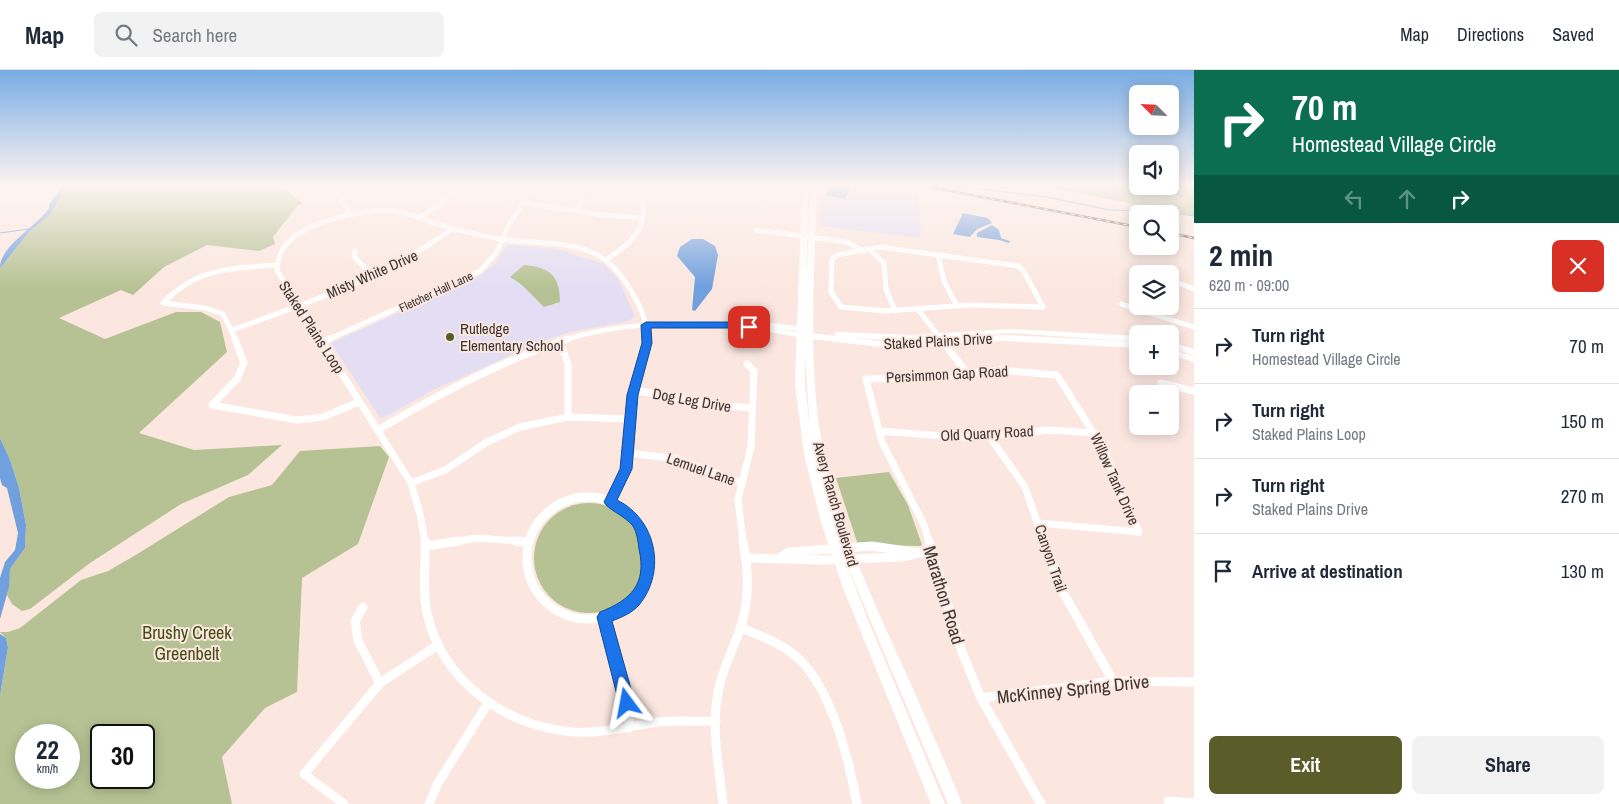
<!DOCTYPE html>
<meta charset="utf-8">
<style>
:root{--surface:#fff;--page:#f2f2f3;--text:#1f2937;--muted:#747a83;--line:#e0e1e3;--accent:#5a5c2a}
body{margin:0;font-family:"Archivo Narrow",sans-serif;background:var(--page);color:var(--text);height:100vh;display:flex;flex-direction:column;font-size:19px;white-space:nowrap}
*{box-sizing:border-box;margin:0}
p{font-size:16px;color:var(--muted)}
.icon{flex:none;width:28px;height:28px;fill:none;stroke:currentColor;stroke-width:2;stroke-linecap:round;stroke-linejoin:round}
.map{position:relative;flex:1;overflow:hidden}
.panel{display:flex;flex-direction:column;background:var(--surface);width:425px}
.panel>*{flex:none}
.hud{background:#0b6e4f;color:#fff;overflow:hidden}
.needle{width:32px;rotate:294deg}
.buttons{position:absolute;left:1129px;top:15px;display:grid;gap:10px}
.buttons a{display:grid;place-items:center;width:50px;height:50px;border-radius:8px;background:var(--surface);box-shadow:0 2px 12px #0003;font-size:25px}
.speed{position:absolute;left:15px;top:654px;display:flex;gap:10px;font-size:25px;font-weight:700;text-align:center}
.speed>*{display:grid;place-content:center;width:65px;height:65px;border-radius:50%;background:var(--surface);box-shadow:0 2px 12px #0003;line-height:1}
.speed small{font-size:12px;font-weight:400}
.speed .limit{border:2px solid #111;border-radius:8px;background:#fff;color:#111}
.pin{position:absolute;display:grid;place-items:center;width:42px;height:42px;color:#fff;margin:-21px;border-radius:10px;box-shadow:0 2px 8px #0006}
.me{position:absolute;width:55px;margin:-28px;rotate:347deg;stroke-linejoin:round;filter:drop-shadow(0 0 4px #0008)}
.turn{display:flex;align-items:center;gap:18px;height:105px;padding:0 15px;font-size:22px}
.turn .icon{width:65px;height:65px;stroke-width:2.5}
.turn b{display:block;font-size:35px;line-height:42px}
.lanes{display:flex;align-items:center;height:48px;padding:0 15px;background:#0003;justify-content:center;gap:25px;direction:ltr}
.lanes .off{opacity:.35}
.round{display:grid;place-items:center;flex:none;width:52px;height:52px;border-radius:8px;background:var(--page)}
.summary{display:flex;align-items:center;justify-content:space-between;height:85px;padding:0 15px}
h1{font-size:30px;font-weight:700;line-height:38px}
.button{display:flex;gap:10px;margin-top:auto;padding:10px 15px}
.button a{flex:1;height:58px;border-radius:8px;background:var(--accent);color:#fff;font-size:20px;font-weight:700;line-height:58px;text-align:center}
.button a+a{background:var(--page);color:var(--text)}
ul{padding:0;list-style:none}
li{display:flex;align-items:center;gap:15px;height:75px;padding:0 15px;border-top:1px solid var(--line)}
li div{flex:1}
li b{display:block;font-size:19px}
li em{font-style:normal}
header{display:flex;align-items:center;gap:30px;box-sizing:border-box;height:70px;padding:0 25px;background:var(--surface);border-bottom:1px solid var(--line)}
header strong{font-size:24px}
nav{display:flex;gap:28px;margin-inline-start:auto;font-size:18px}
.search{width:350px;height:45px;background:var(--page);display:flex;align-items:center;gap:12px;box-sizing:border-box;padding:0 18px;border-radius:8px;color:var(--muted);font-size:19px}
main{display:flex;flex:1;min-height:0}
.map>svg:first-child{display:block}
.education{fill:#e3def4}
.green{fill:#b7c294;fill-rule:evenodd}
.water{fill:#70a0dd}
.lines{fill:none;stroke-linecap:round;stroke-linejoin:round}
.stream{stroke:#70a0dd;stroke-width:1}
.minor-far2{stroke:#fff;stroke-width:5}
.minor-far1{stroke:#fff;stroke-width:7}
.minor{stroke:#fff;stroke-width:9}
.tertiary{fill:#fff;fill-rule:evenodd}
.secondary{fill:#fff;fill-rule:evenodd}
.rail-casing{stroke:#726763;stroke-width:2.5}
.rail{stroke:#fbe7e0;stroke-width:1;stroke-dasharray:4.5;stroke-linecap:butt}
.route{fill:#1a73e8;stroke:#114b97}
.poi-dot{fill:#5a5c2a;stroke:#fbe7e0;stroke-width:2}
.labels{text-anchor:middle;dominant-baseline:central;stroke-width:4;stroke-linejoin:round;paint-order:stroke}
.far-street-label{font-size:12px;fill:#3c3532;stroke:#fbe7e0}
.street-label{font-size:15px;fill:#3c3532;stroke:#fbe7e0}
.poi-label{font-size:15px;fill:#3c3532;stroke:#fbe7e0;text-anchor:start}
.near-street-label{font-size:18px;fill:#3c3532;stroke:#fbe7e0}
.near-park-label{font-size:18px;fill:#434d14;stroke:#fbe7e0}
</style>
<header>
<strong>Map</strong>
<div class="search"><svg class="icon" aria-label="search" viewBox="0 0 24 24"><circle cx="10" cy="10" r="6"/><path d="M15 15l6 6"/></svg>Search here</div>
<nav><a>Map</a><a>Directions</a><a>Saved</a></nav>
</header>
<main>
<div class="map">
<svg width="1194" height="734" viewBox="0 0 1194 734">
<rect width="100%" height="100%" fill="#fbe7e0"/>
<g class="education">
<path d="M820,115H869L918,124L921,168L821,156Z"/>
<path d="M510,175L557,179L604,194L618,209L635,246L629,251L570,262L541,272L433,320L381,349L331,273L476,208L495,194L506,176Z"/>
</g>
<g class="green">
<path d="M67,115H280L303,134L298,135L273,167L275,174L259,181L207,175L164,197L133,225L121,220L59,248L105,269L176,242H201L220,252L227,282L139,363L194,380L282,375L248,405L181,434L90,493L30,539L22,541L12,534L7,525L10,499L25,478L26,455L19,418L10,390L0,368V198L29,162L51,144Z"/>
<path d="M1048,115H1194V146L1059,119Z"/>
<path d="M524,195C550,197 560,206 560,232L544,237C533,227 524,214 510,207Z"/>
<path d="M380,376L389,387L358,474L302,508L297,622L265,638L222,687L232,734H0V626L8,577L6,568L0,562H8L20,558L81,510L108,501L134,486L229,427L272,415L300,381ZM26,665H69V708H26ZM101,665H144V708H101Z"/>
<path d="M889,402L908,435L922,475L921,476L858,475L836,408Z"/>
<circle cx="589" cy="488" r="55"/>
</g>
<g class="water">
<path d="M63,115H67L51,144L29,162L0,198C0,175 38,156 49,138V135Z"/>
<path d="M831,115H852L845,129L826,125Z"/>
<path d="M963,143L988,148L992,153L977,159L970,167L953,164Z"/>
<path d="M992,155L999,160L1001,168L1010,171L1009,173L999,170L977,167V163Z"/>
<path d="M692,169H703L715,176L718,185L712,219L695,241L692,240L695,207L677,186L680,177Z"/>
<path d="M0,368L10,390L19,418L26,455L25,478L10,499L9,517L0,549V508L5,492L15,480L18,463L7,418L2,415L0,408Z"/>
<path d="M0,564L6,568L8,577L0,626Z"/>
</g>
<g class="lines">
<g class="stream">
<path d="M944,115L1047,127L1109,140L1158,141L1194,146"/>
<path d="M0,163L29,159"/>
</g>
<g class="minor-far2">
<path d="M334,115L349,144"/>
<path d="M436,115L457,117"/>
<path d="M336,118L354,115"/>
<path d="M526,133L603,145L643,148"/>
<path d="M577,141L587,115"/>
<path d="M418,148L441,134L459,115"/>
<path d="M757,160L847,172L861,180"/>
<path d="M880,177L1018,196L1023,200L1043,237L970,235L886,241L841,237L831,222L832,189L837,185Z"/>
<path d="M869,179L884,193L886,219L895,241"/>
<path d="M355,181L354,186L372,206"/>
<path d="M938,185L944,211L957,236"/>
<path d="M606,190C621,179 641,167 643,146C644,136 641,126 642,115"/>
<path d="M1153,199L1160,204"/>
<path d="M1170,210L1194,219"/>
<path d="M1121,234L1194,257"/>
<path d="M919,241L942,270"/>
<path d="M759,254L801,259"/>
<path d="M232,260C308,232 385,209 450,160"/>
<path d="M236,270L223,244L205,238L163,233C198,197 230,199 277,195"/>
<path d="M321,270L277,201C278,195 278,188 281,182C296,152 364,138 394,141C407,142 422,149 434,153C456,160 478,165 501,169C533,175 572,169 601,187C623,201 648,243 648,270"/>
<path d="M327,270L480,201L496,183L509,155L534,115"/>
<path d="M565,270C620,252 682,252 739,255C759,256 780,262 800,265"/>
</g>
<g class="minor-far1">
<path d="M235,269L244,293L237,309L212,335L297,350L323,347L359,332"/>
<path d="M320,269L411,413L420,444L425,472"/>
<path d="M941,269L967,303"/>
<path d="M559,271L568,293V347"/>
<path d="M323,272L329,269"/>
<path d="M1161,313L1194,321"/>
<path d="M633,320L718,335L751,338"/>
<path d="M378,360C439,324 501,291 568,269"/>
<path d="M880,361L967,368L1050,360L1095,363"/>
<path d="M989,366L1025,417L1044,472"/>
<path d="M629,383L677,389L742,413"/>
<path d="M411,413L445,400L487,372L520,357L568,347L630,349"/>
<path d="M610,432L626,399L633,320L648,269"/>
<path d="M1038,453L1139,462"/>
<path d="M451,472L478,468L529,472"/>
<path d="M743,472L738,429L751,377L754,301L747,294"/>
<path d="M929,472L924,455L882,372L866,309L939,307L999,300L1057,305L1106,383L1123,429L1139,462"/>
</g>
<g class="minor">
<circle cx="588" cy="488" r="61"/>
<path d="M425,471C426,495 422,520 427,543C442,611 505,656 572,662C602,664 630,656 659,652C678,650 697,652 716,651"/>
<path d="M515,471L529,472"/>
<path d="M929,471L962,582L981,628L1041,734"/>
<path d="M1044,471L1059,515L1113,611"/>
<path d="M426,476L459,471"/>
<path d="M781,487L789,482L872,476L933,485"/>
<path d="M747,488L823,490L902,487L915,484"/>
<path d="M363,537L355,551L358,571L380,613"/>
<path d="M605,547L627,633L629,658"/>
<path d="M742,558C763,567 786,575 802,592C833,625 849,690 857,734"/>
<path d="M981,628L1113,611L1194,612"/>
<path d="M344,734L304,704L380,613L438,575"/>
<path d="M429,734L438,713L488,633"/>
<path d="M723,734C719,697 711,660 718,623C721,602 732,582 739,562C750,531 749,502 743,471"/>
<path d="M1169,734L1168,731L1194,733"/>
</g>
<g class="tertiary">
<path d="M1011,259L1138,266V272L1011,263L911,271L852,268L889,272L1005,265L1138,272V278L1005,271L889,278L803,268L799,265L803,262L835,266V263L838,262L911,265Z"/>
<path d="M1170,272L1194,279V285L1170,278Z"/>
<path d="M1170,279L1194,286V292L1170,285Z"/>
</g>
<path class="secondary" d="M802,115H808L807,207L810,115H816C816,199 807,285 821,368C835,449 870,524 904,599C924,644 944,689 962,734H948L842,483L868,550L945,734H931L843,518L821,452L804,384L795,314ZM805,286L810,360L805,314Z"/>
<g class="rail-casing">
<g id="rail">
<path d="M920,115L1138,157"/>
<path d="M1170,163L1194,168"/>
</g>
</g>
<use href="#rail" class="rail"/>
</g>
<linearGradient id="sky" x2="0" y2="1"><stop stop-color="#78ace4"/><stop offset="0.53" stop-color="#fdf4f1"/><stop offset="1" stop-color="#fdf4f1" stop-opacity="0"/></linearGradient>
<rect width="1194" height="217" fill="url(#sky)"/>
<path class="route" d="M646,252H741L753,257L749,260L741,258H651L652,273L638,325L632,399L617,430C656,449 667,501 639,535C632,543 622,547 612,551L635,633L633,639L627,641L622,639L619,633L597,547L600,542C631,530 647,514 639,479C638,471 637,463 633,456C625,446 607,439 604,432L620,399L627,325L642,273L641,255Z"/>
<circle class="poi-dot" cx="450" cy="267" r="5"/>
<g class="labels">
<g class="far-street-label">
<text transform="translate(436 222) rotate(-25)">Fletcher Hall Lane</text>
</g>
<g class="street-label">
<text transform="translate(372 204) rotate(-24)">Misty White Drive</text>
<text transform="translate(312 257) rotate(57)">Staked Plains Loop</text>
<text transform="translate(938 271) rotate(-3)">Staked Plains Drive</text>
<text transform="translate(947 304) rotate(-3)">Persimmon Gap Road</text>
<text transform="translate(692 330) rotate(10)">Dog Leg Drive</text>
<text transform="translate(987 363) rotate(-3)">Old Quarry Road</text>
<text transform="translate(701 399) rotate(19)">Lemuel Lane</text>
<text transform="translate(1115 409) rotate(66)">Willow Tank Drive</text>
<text transform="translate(836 434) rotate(74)">Avery Ranch Boulevard</text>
<text transform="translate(1051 488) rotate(71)">Canyon Trail</text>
</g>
<g class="poi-label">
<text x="460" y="258">Rutledge<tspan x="460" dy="17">Elementary School</tspan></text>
</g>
<g class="near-street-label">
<text transform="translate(944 525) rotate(73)">Marathon Road</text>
<text transform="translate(1073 619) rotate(-6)">McKinney Spring Drive</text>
</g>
<g class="near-park-label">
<text x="187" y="562">Brushy Creek<tspan x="187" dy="21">Greenbelt</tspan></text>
</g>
</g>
</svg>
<div class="buttons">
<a><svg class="needle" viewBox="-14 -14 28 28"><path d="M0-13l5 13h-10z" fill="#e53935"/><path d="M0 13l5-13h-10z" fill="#747a83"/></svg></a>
<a><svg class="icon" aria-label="sound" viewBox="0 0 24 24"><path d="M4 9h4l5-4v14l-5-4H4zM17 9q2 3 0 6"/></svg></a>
<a><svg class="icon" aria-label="search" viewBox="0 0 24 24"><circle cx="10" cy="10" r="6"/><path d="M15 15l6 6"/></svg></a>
<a><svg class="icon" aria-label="layers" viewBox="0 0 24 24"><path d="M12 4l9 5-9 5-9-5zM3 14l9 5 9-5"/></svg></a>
<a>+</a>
<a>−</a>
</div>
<div class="speed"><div>22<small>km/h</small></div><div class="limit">30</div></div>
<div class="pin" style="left:749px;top:257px;background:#d93025"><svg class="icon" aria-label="arrive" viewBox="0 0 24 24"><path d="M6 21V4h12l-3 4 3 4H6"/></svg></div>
<svg class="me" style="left:627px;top:633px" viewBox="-20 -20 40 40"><path d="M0-17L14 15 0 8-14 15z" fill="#1a73e8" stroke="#fff" stroke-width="4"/></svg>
</div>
<section class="panel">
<div class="hud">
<div class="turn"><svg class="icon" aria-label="right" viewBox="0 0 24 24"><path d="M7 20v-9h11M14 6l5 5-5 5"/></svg><div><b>70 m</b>Homestead Village Circle</div></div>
<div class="lanes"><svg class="icon off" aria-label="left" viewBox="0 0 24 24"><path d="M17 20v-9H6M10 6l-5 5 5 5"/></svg><svg class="icon off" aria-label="ahead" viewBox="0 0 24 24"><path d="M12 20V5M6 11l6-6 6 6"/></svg><svg class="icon" aria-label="right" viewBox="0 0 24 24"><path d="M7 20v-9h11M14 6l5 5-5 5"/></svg></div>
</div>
<div class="summary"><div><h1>2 min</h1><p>620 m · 09:00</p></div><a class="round" style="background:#d93025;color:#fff"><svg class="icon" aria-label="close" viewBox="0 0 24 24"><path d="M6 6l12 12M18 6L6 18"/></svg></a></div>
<ul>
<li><svg class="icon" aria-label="right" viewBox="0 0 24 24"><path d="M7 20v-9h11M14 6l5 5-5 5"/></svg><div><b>Turn right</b><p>Homestead Village Circle</p></div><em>70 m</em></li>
<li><svg class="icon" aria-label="right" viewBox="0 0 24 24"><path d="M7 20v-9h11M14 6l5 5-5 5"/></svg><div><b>Turn right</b><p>Staked Plains Loop</p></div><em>150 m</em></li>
<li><svg class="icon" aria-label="right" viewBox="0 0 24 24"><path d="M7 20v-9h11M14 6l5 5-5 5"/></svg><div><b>Turn right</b><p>Staked Plains Drive</p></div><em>270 m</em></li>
<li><svg class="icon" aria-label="arrive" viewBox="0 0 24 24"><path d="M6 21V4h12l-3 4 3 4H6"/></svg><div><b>Arrive at destination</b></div><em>130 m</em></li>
</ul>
<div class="button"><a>Exit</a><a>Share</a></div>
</section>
</main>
